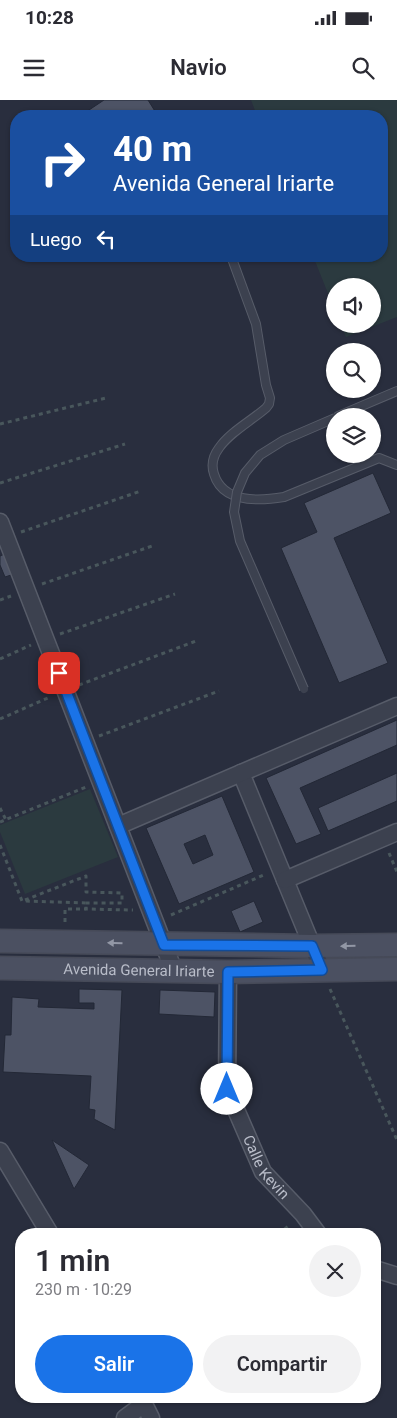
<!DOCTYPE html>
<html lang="es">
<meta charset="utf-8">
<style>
:root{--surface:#fff;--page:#f2f2f3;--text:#2b2b33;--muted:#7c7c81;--accent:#1a73e8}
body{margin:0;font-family:Roboto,sans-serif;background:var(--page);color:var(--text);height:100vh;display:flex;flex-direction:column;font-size:19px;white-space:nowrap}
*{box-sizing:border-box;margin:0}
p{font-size:16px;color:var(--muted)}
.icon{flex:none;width:28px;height:28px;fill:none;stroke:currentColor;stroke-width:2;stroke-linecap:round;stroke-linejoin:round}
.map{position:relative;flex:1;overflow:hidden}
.sheet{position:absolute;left:15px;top:1128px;width:366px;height:175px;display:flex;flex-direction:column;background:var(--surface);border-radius:20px;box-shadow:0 1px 4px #0004}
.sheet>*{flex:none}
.guide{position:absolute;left:10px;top:10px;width:378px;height:152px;border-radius:20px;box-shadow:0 1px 4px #0004;background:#1a4fa0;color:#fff;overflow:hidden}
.buttons{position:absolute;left:326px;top:178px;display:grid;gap:10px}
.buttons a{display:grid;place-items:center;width:55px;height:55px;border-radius:50%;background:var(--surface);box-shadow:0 1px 4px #0004;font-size:25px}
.pin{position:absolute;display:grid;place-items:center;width:42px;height:42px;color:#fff;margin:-21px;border-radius:10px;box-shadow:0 2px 8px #0006}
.me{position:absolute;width:55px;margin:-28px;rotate:0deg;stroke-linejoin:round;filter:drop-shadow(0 0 4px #0008)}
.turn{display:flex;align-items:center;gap:18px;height:105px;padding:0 20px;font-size:22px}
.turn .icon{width:65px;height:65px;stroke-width:2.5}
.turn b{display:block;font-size:35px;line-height:42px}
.then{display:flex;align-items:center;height:48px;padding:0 20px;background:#0003;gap:10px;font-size:19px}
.round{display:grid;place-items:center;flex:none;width:52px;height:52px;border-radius:26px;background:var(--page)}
.summary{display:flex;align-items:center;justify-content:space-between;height:85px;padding:0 20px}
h1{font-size:30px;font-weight:600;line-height:38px}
.button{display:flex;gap:10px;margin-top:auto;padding:10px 20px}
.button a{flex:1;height:58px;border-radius:30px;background:var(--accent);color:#fff;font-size:20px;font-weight:600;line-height:58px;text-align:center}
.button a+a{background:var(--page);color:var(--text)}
.status{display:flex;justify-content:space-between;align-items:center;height:35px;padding:0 25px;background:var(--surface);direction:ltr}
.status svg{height:14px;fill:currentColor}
header{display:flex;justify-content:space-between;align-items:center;height:65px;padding:0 20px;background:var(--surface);font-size:22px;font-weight:600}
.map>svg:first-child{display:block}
.green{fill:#2b3a3f}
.building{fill:#4d5365;stroke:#232836;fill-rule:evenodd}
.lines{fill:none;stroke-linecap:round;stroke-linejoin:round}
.service-casing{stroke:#575c69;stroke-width:10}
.minor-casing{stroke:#575c69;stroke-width:19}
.secondary-casing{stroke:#464a58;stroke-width:25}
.path{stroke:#49575c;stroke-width:3;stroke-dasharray:4 4;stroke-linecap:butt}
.service{stroke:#3c414f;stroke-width:8}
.minor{stroke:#3c414f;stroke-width:16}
.secondary{stroke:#4b5061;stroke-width:22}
.service-bridge-casing{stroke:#575c69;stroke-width:10;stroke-linecap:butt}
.service-bridge{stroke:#3c414f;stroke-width:8}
.oneway{fill:#9297a5}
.route-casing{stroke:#114b97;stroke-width:12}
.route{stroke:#1a73e8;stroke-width:9}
.labels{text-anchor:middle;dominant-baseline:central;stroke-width:5;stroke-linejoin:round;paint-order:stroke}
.street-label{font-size:15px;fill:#b9bdc9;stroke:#212634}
</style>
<div class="status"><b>10:28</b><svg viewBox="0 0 49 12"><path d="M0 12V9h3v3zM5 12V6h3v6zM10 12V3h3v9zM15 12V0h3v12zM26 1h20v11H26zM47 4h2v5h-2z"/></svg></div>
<header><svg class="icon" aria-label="menu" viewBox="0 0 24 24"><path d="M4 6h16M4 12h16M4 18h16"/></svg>Navio<svg class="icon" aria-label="search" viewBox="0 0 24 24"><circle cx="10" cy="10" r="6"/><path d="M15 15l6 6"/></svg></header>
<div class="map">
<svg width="397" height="1318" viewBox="0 0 397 1318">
<rect width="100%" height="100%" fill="#292e3e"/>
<g class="green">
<path d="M251,0H397V217L346,237L340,224H372V186H335V211L313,156H381V16H257Z"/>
<path d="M90,689L118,757L25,794L0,732V725Z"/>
</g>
<g class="building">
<path d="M104,0H148L158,16H89L86,12Z"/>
<path d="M373,373L391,413L334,438L388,563L339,583L281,448L317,432L304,403Z"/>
<path d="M9,452L17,473L5,477L0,465V456Z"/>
<path d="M397,620V645L300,688L321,734L296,744L266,678Z"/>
<path d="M397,673V701L328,731L318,708Z"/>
<path d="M222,696L254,772L179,804L146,728ZM205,735L213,755L193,764L184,744Z"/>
<path d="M254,801L263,822L240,832L231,811Z"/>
<path d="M79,889L122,890L115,1030L94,1019L95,1010L89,1009L91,976L3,972L5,935H11L12,897L39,899L38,907L94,909V903H79Z"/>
<path d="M160,890L215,892L214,917L159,914Z"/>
<path d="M52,1040L89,1065L74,1089Z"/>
</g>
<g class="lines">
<g class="service-casing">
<g id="service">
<path d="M231,156L256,224L266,285L270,298L269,304L266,308C251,321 230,332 219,348C213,356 211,365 214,374C223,404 260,401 284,397L379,358L397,365"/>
<path d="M338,316L397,291"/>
</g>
</g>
<g class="minor-casing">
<g id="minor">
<path d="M0,422L174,871"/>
<path d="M241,673L322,870"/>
<path d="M118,726L397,606"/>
<path d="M285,780L397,732"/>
<path id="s1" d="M228,872L227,989L263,1072L303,1114L318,1134"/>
<path d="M0,1051L50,1134"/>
<path d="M375,1169L397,1176"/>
<path d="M140,1296L151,1318"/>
<path d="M125,1318L144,1304"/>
</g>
</g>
<g class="secondary-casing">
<g id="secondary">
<path d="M0,841L312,846L397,845"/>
<path id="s2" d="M0,868L228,872L397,869"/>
</g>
</g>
<g class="path">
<path d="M0,324L106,298"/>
<path d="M0,383L125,344"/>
<path d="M21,432L141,391"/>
<path d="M42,484L155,445"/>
<path d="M0,500L11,496"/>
<path d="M60,534L175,494"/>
<path d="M0,559L31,545"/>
<path d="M79,585L196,541"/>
<path d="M0,619L50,597"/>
<path d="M99,636L219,591"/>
<path d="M0,708L6,720"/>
<path d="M0,722L86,687"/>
<path d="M0,745L22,801L86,803V809L133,810"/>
<path d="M389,753L397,772"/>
<path d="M25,800L86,776V792L122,793V803H86"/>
<path d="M171,815L266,774"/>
<path d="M65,822V809H86"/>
<path d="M330,889L397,1040"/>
<path d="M278,1134L290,1125"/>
</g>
<use href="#service" class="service"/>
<use href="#minor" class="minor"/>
<use href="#secondary" class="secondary"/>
<g class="service-bridge-casing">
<path id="service-bridge" d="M304,589L240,441L234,412L237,392L245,373L260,355L284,340L335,318"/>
</g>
<use href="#service-bridge" class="service-bridge"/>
</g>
<defs><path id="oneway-solid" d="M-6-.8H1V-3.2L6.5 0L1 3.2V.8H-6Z" transform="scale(1.25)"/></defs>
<g class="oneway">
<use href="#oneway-solid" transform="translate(115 843) rotate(-178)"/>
<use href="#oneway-solid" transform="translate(348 846) rotate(179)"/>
</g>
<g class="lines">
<g class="route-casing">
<path id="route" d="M59,573L164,845L312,846L322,870L228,872L227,989"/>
</g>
<use href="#route" class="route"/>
</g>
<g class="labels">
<g class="street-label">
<text stroke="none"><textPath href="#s2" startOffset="139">Avenida General Iriarte</textPath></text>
<text stroke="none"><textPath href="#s1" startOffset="205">Calle Kevin</textPath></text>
</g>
</g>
</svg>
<div class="buttons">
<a><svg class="icon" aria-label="sound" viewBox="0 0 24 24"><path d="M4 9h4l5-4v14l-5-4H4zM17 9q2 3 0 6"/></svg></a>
<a><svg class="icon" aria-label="search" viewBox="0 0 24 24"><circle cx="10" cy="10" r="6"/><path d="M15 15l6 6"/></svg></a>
<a><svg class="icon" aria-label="layers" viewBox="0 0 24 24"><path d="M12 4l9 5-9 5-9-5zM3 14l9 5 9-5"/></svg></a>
</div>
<div class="pin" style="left:59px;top:573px;background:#d93025"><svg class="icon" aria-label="arrive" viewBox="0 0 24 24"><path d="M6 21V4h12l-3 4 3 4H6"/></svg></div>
<svg class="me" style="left:227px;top:989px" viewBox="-20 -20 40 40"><circle r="19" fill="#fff"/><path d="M0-13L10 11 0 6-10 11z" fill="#1a73e8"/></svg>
<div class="guide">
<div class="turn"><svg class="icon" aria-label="right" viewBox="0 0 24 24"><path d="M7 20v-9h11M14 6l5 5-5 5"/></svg><div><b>40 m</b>Avenida General Iriarte</div></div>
<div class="then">Luego<svg class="icon" aria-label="left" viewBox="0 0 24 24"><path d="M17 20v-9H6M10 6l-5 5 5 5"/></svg></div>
</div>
<section class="sheet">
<div class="summary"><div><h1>1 min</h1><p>230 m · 10:29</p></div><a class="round"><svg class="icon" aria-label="close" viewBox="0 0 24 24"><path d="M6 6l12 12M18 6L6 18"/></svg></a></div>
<div class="button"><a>Salir</a><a>Compartir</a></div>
</section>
</div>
